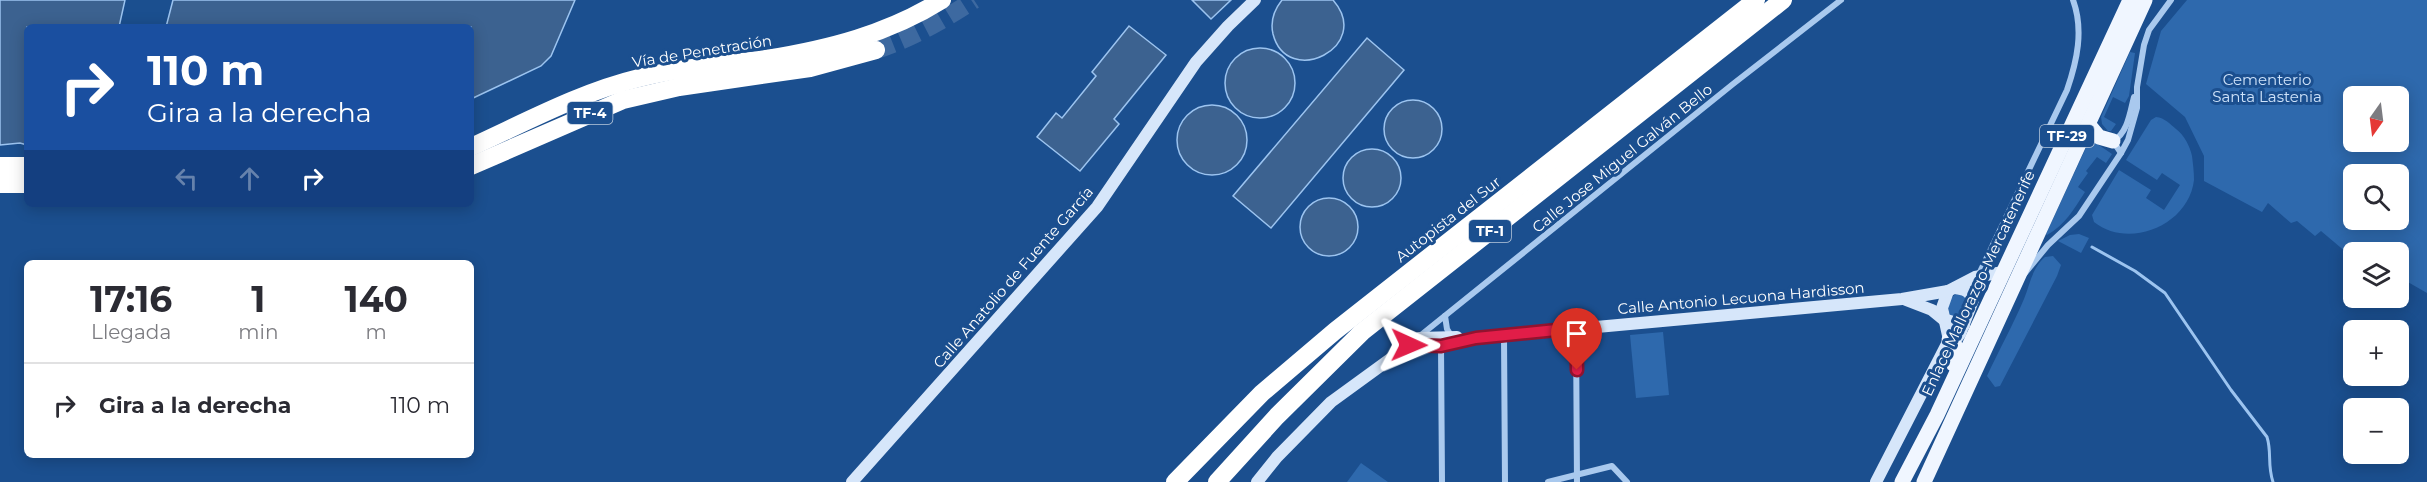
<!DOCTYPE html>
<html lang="es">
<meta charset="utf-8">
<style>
:root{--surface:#fff;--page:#f2f2f3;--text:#2b2b33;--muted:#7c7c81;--line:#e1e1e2}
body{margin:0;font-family:Montserrat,sans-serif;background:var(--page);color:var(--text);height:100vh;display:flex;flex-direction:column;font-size:22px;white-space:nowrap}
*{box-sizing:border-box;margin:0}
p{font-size:20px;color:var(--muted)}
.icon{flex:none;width:33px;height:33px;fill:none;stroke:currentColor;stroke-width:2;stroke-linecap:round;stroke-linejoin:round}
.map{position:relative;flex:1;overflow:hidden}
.drawer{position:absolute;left:24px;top:260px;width:450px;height:198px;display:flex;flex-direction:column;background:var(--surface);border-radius:9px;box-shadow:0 3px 15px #0003}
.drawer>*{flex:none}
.guide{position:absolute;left:24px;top:24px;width:450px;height:183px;border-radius:9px;box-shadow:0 3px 15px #0003;background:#1a4fa0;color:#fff;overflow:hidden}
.needle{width:39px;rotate:194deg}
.buttons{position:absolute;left:2343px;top:86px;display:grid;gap:12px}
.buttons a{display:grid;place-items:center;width:66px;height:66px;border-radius:9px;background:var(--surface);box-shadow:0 3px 15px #0003;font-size:30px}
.pin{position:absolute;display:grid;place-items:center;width:51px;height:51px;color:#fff;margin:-62px -26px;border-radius:50% 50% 50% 0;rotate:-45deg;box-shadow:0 0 6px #0007}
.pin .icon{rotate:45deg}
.me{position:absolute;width:66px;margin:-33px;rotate:91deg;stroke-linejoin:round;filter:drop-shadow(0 0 4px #0008)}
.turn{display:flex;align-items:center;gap:21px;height:126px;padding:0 24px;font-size:27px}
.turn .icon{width:78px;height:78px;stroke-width:2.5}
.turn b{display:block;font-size:42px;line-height:51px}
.lanes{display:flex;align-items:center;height:57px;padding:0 24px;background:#0003;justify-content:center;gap:30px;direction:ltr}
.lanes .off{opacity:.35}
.eta{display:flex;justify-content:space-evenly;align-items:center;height:102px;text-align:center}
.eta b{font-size:36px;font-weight:700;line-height:42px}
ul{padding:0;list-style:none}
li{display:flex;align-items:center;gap:18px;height:84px;padding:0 24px;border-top:2px solid var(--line)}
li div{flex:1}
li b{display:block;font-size:22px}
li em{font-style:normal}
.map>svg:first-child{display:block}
.green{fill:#2e69ad;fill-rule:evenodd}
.water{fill:#3c6290;stroke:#9cc4f0;stroke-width:1.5}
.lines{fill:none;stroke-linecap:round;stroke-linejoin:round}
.stream{stroke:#9cc4f0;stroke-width:3}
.highway-tunnel{stroke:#3d69a0;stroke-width:18;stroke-dasharray:18 9;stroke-linecap:butt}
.street{stroke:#a9c9ee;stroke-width:6}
.secondary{stroke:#d6e6fa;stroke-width:12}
.primary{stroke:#f0f6ff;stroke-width:15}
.highway{stroke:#fff;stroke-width:18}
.route-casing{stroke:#92132f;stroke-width:15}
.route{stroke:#e11d48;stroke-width:10}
.labels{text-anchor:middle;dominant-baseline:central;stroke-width:6;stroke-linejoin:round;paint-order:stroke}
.shield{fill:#1b4f8f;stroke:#bbcadd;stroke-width:1.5}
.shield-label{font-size:14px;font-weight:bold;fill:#fff}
.street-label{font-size:15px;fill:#fff;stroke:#1b4f8f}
.park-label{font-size:15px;fill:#cfe3fa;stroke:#1b4f8f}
</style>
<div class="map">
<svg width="2427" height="482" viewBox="0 0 2427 482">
<rect width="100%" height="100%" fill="#1b4f8f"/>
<g class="green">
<path d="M2187,0H2427V293L2399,277L2398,252H2354L2353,258L2321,231L2315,236L2297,221L2291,223L2268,203L2262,212L2204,181V156L2185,117L2146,84L2161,31ZM2354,96H2398V141H2354ZM2354,174H2398V219H2354Z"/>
<path d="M2130,52L2135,53L2129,96L2125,103L2113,97L2104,117L2116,124L2111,131H2108L2102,124L2101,117Z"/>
<path d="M2156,117C2165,118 2170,124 2176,129C2184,135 2190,146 2192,156C2193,164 2194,172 2194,180C2189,225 2129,250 2094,222L2092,215L2119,170L2151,190L2146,198L2164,210L2180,185L2162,173L2157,180L2126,160L2151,120Z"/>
<path d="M2090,139L2112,154L2106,163L2097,157L2086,171L2088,173L2078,187L2085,192C2074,209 2065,225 2047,235L2046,234Z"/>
<path d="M2079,234L2089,238L2081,253L2058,241L2070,235Z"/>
<path d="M2053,256L2061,265L2057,276L2000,386L1995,387L1987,376C1999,350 2013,325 2024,299C2030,284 2032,268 2045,257Z"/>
<path d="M1956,294C1972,295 1966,308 1963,318L1950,317C1948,306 1946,301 1956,294Z"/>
<path d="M1663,332L1669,395L1636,398L1630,335Z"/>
<path d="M1361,463L1388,482H1347Z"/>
</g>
<g class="water">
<path d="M0,0H125L119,27H27V145L20,143L0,145Z"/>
<path d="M173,0H575L551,56L541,66L471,99V27H166Z"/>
<path d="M1192,0H1231L1211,19Z"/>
<path d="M1282,0H1333C1374,47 1287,89 1273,34C1270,21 1274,10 1282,0Z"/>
<path d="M1129,26L1166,55L1114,119L1119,124L1080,171L1037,137L1056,113L1062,118L1096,76L1092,72Z"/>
<path d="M1367,38L1404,70L1271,228L1233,196Z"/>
<circle cx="1260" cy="83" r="35"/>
<circle cx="1413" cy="129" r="29"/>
<circle cx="1212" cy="140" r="35"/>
<circle cx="1372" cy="178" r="29"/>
<circle cx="1329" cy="227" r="29"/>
</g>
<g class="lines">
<path class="stream" d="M2092,247L2135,271L2165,293L2231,390L2267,437C2272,453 2267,464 2273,482"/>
<path class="highway-tunnel" d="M876,50C912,38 942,21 974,0"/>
<g class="street">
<path d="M2121,153L2113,141C2128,133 2130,112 2134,97"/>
<path d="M2025,273L2048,245L2079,216L2121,153L2128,140L2137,108V87L2144,45L2149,30L2171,0"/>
<path d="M1979,274L2067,90C2077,61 2084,30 2073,0"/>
<path d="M1445,316L1447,329L1452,337"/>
<path d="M1576,328L1577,482"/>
<path d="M1421,335L1733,84L1841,0"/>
<path d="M1504,336L1505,482"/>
<path d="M1441,346L1442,482"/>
<path d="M1548,482L1612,466L1627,482"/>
</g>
<g class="secondary">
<path d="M1948,291L1942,308L1949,340"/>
<path d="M1906,300L1932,310L1943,319L1964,325"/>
<path d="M1949,340L1957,338L1960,334L1973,300C1970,291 1964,289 1955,288"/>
<path d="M1409,345L1441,346L1476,338L1902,299L1948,291L1975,277L2003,272"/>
<path d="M852,482L1097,207L1196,62L1228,26L1255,0"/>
<path d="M1257,482L1277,457L1331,402L1419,338L1457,337"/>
<path d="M1876,482L1949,340"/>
</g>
<g class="primary">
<path d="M2089,125L2099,137L2113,141"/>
<path d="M1949,340C1960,348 1959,353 1953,364"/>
<path d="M1902,482L1937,415L2130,0"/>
<path d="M1924,482L2145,0"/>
</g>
<g class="highway">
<path d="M471,147C526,122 581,92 639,78C681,67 724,65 766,59C828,49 888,34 942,0"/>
<path d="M0,166H27"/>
<path d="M471,166L623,100L679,87L810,68L876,50"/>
<path d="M0,184H27"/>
<path d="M1175,482L1262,393L1335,331L1756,0"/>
<path d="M1217,482L1277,416L1362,332L1783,0"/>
</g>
</g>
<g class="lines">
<g class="route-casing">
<path id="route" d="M1409,345L1441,346L1476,338L1576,328L1577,370"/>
</g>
<use href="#route" class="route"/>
</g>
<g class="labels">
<g class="shield">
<rect x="567.5" y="102" width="45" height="22" rx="4.5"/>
<rect x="2040" y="125" width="54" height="22" rx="4.5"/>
<rect x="1469" y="220" width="42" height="22" rx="4.5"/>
</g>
<g class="shield-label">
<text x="590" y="113">TF-4</text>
<text x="2067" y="136">TF-29</text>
<text x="1490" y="231">TF-1</text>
</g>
<g class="street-label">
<text transform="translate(702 51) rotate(-9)">Vía de Penetración</text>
<text transform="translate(1622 158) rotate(-39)">Calle Jose Miguel Galván Bello</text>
<text transform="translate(1448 219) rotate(-38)">Autopista del Sur</text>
<text transform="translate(1013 277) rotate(-49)">Calle Anatolio de Fuente García</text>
<text transform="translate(1978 283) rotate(-65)">Enlace Mallorazgo-Mercatenerife</text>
<text transform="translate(1741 298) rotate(-5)">Calle Antonio Lecuona Hardisson</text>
</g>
<g class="park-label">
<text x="2267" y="79">Cementerio<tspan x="2267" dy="17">Santa Lastenia</tspan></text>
</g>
</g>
</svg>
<div class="buttons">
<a><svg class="needle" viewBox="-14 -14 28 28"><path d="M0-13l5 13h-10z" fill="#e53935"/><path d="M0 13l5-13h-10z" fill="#7c7c81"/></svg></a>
<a><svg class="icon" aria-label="search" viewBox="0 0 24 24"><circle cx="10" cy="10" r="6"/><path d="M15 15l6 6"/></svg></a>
<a><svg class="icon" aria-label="layers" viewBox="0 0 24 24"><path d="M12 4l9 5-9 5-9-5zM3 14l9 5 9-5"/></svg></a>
<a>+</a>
<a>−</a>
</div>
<div class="pin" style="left:1577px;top:370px;background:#d93025"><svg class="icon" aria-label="arrive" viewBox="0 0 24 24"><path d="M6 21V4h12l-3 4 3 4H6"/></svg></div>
<svg class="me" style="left:1409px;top:345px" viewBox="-20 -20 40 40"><path d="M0-17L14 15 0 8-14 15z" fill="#e11d48" stroke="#fff" stroke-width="4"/></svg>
<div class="guide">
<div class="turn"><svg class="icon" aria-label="right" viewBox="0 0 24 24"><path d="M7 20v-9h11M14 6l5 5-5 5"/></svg><div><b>110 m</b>Gira a la derecha</div></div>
<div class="lanes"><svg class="icon off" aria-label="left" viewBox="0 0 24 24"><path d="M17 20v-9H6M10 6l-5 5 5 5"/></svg><svg class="icon off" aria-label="ahead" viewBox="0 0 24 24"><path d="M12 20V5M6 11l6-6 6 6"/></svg><svg class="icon" aria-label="right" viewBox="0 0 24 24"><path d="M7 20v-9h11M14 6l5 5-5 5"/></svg></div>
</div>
<section class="drawer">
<div class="eta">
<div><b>17:16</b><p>Llegada</p></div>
<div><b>1</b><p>min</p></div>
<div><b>140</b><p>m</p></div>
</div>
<ul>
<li><svg class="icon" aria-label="right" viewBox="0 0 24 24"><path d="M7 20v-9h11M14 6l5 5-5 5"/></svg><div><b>Gira a la derecha</b></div><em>110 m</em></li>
</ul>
</section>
</div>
